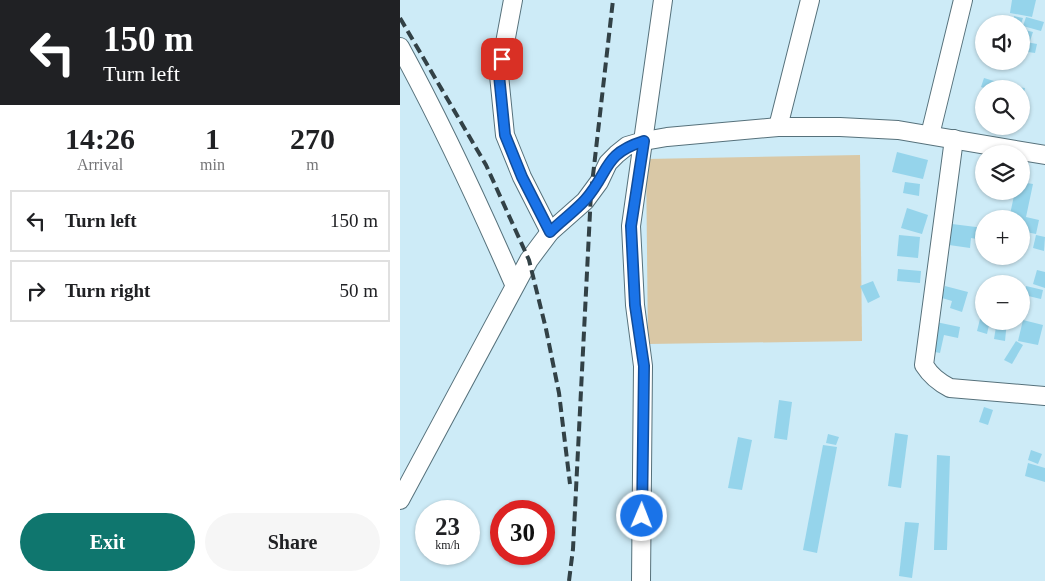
<!DOCTYPE html>
<meta charset="utf-8">
<style>
:root{--surface:#fff;--page:#f6f6f6;--text:#202124;--muted:#757577;--line:#e0e0e0;--accent:#0f766e}
body{margin:0;font-family:"Times New Roman",serif;background:var(--page);color:var(--text);height:100vh;display:flex;flex-direction:column;font-size:19px;white-space:nowrap}
*{box-sizing:border-box;margin:0}
p{font-size:16px;color:var(--muted)}
.icon{flex:none;width:28px;height:28px;fill:none;stroke:currentColor;stroke-width:2;stroke-linecap:round;stroke-linejoin:round}
.map{position:relative;flex:1;overflow:hidden}
.sheet{display:flex;flex-direction:column;background:var(--surface);width:400px}
.sheet>*{flex:none}
.top-card{background:#202124;color:#fff;overflow:hidden}
.fabs{position:absolute;left:575px;top:15px;display:grid;gap:10px}
.fabs a{display:grid;place-items:center;width:55px;height:55px;border-radius:50%;background:var(--surface);box-shadow:0 1px 4px #0004;font-size:25px}
.speed{position:absolute;left:15px;top:500px;display:flex;gap:10px;font-size:25px;font-weight:700;text-align:center}
.speed>*{display:grid;place-content:center;width:65px;height:65px;border-radius:50%;background:var(--surface);box-shadow:0 1px 4px #0004;line-height:1}
.speed small{font-size:12px;font-weight:400}
.speed .limit{border:8px solid #d22;background:#fff;color:#111}
.pin{position:absolute;display:grid;place-items:center;width:42px;height:42px;color:#fff;margin:-21px;border-radius:10px;box-shadow:0 2px 8px #0006}
.me{position:absolute;width:55px;margin:-28px;rotate:1deg;stroke-linejoin:round;filter:drop-shadow(0 0 4px #0008)}
.turn{display:flex;align-items:center;gap:18px;height:105px;padding:0 20px;font-size:22px}
.turn .icon{width:65px;height:65px;stroke-width:2.5}
.turn b{display:block;font-size:35px;line-height:42px}
.eta{display:flex;justify-content:space-evenly;align-items:center;height:85px;text-align:center}
.eta b{font-size:30px;font-weight:700;line-height:35px}
.action{display:flex;gap:10px;margin-top:auto;padding:10px 20px}
.action a{flex:1;height:58px;border-radius:30px;background:var(--accent);color:#fff;font-size:20px;font-weight:700;line-height:58px;text-align:center}
.action a+a{background:var(--page);color:var(--text)}
ul{padding:0;list-style:none}
li{display:flex;align-items:center;gap:15px;height:62px;margin:0 10px 8px;padding:0 10px;border:2px solid var(--line);border-radius:0px}
li div{flex:1}
li b{display:block;font-size:19px}
li em{font-style:normal}
main{display:flex;flex:1;min-height:0}
.map>svg:first-child{display:block}
.green{fill:#d9c8a6}
.building{fill:#95d4eb}
.lines{fill:none;stroke-linecap:round;stroke-linejoin:round}
.minor-casing{stroke:#56717b;stroke-width:20}
.minor{stroke:#fff;stroke-width:18}
.rail{stroke:#324146;stroke-width:4;stroke-dasharray:10 5;stroke-linecap:butt}
.route-casing{stroke:#114b97;stroke-width:12}
.route{stroke:#1a73e8;stroke-width:9}
</style>
<main>
<section class="sheet">
<div class="top-card">
<div class="turn"><svg class="icon" aria-label="left" viewBox="0 0 24 24"><path d="M17 20v-9H6M10 6l-5 5 5 5"/></svg><div><b>150 m</b>Turn left</div></div>
</div>
<div class="eta">
<div><b>14:26</b><p>Arrival</p></div>
<div><b>1</b><p>min</p></div>
<div><b>270</b><p>m</p></div>
</div>
<ul>
<li><svg class="icon" aria-label="left" viewBox="0 0 24 24"><path d="M17 20v-9H6M10 6l-5 5 5 5"/></svg><div><b>Turn left</b></div><em>150 m</em></li>
<li><svg class="icon" aria-label="right" viewBox="0 0 24 24"><path d="M7 20v-9h11M14 6l5 5-5 5"/></svg><div><b>Turn right</b></div><em>50 m</em></li>
</ul>
<div class="action"><a>Exit</a><a>Share</a></div>
</section>
<div class="map">
<svg width="645" height="581" viewBox="0 0 645 581">
<rect width="100%" height="100%" fill="#cdebf7"/>
<path class="green" d="M460,155L462,341L248,344L246,159Z"/>
<g class="building">
<path d="M612,0H636L632,17L610,13Z"/>
<path d="M614,16L623,18L621,24H612Z"/>
<path d="M626,17L644,22L641,31L623,26Z"/>
<path d="M621,29L633,32L630,41L621,39Z"/>
<path d="M621,41L637,44L635,53L621,51Z"/>
<path d="M584,78L604,84L602,89H587L581,87Z"/>
<path d="M604,85L625,88L622,103L621,89H604Z"/>
<path d="M497,152L528,160L523,179L492,172Z"/>
<path d="M505,182L520,184L519,196L503,193Z"/>
<path d="M621,182L633,184L626,217L639,220L636,234L621,231V219H609L615,191H621Z"/>
<path d="M507,208L528,215L522,234L501,228Z"/>
<path d="M552,224L584,228L583,240L571,238L570,248L549,245Z"/>
<path d="M499,235L520,237L518,258L497,256Z"/>
<path d="M636,235L645,237L644,251L633,248Z"/>
<path d="M498,269L521,271L520,283L497,281Z"/>
<path d="M637,270L645,272V288L633,284Z"/>
<path d="M473,281L480,297L468,303L460,286Z"/>
<path d="M545,286L568,292L562,312L550,308L552,301L542,298Z"/>
<path d="M626,286L643,290L641,299L624,295Z"/>
<path d="M581,315L584,316V321H590L587,334L577,331Z"/>
<path d="M623,320L643,325L638,345L618,341Z"/>
<path d="M597,321H607L605,341L594,339Z"/>
<path d="M536,322L560,327L558,338L544,335L540,353L530,351Z"/>
<path d="M616,341L623,345L612,364L604,360Z"/>
<path d="M379,400L392,402L387,440L374,438Z"/>
<path d="M584,407L593,410L588,425L579,422Z"/>
<path d="M495,433L508,435L501,488L488,486Z"/>
<path d="M428,434L439,437L436,445L426,443Z"/>
<path d="M338,437L352,440L342,490L328,488Z"/>
<path d="M423,445L437,447L417,553L403,550Z"/>
<path d="M631,450L642,454L638,464L628,460Z"/>
<path d="M537,455L550,456L547,550H534Z"/>
<path d="M628,463L645,468V482L625,476Z"/>
<path d="M505,522L519,523L512,578L499,576Z"/>
</g>
<g class="lines">
<g class="minor-casing">
<g id="minor">
<path d="M113,0L99,75L105,135L122,177L150,232"/>
<path d="M0,47C42,124 79,204 114,284"/>
<path d="M378,127L410,0"/>
<path d="M530,135L563,0"/>
<path d="M554,139L524,365C531,376 538,382 550,388L645,396"/>
<path d="M0,500L129,260L150,232L185,201L199,182L208,163L217,154L227,146L244,141L267,137L378,127H440L498,130L645,155"/>
<path d="M241,581L243,366L235,305L231,226L263,0"/>
</g>
</g>
<use href="#minor" class="minor"/>
<g class="rail">
<path d="M0,18L86,165L129,260L146,329L159,393L170,484"/>
<path d="M169,581L173,549L191,193L213,0"/>
</g>
</g>
<g class="lines">
<g class="route-casing">
<path id="route" d="M102,59L99,75L105,135L122,177L150,232C161,221 175,211 185,200C210,172 202,154 244,141L231,226L235,305L244,366L242,516"/>
</g>
<use href="#route" class="route"/>
</g>
</svg>
<div class="fabs">
<a><svg class="icon" aria-label="sound" viewBox="0 0 24 24"><path d="M4 9h4l5-4v14l-5-4H4zM17 9q2 3 0 6"/></svg></a>
<a><svg class="icon" aria-label="search" viewBox="0 0 24 24"><circle cx="10" cy="10" r="6"/><path d="M15 15l6 6"/></svg></a>
<a><svg class="icon" aria-label="layers" viewBox="0 0 24 24"><path d="M12 4l9 5-9 5-9-5zM3 14l9 5 9-5"/></svg></a>
<a>+</a>
<a>−</a>
</div>
<div class="speed"><div>23<small>km/h</small></div><div class="limit">30</div></div>
<div class="pin" style="left:102px;top:59px;background:#d93025"><svg class="icon" aria-label="arrive" viewBox="0 0 24 24"><path d="M6 21V4h12l-3 4 3 4H6"/></svg></div>
<svg class="me" style="left:242px;top:516px" viewBox="-20 -20 40 40"><circle r="17" fill="#1a73e8" stroke="#fff" stroke-width="3"/><path d="M0-11L8 9 0 5-8 9z" fill="#fff"/></svg>
</div>
</main>
